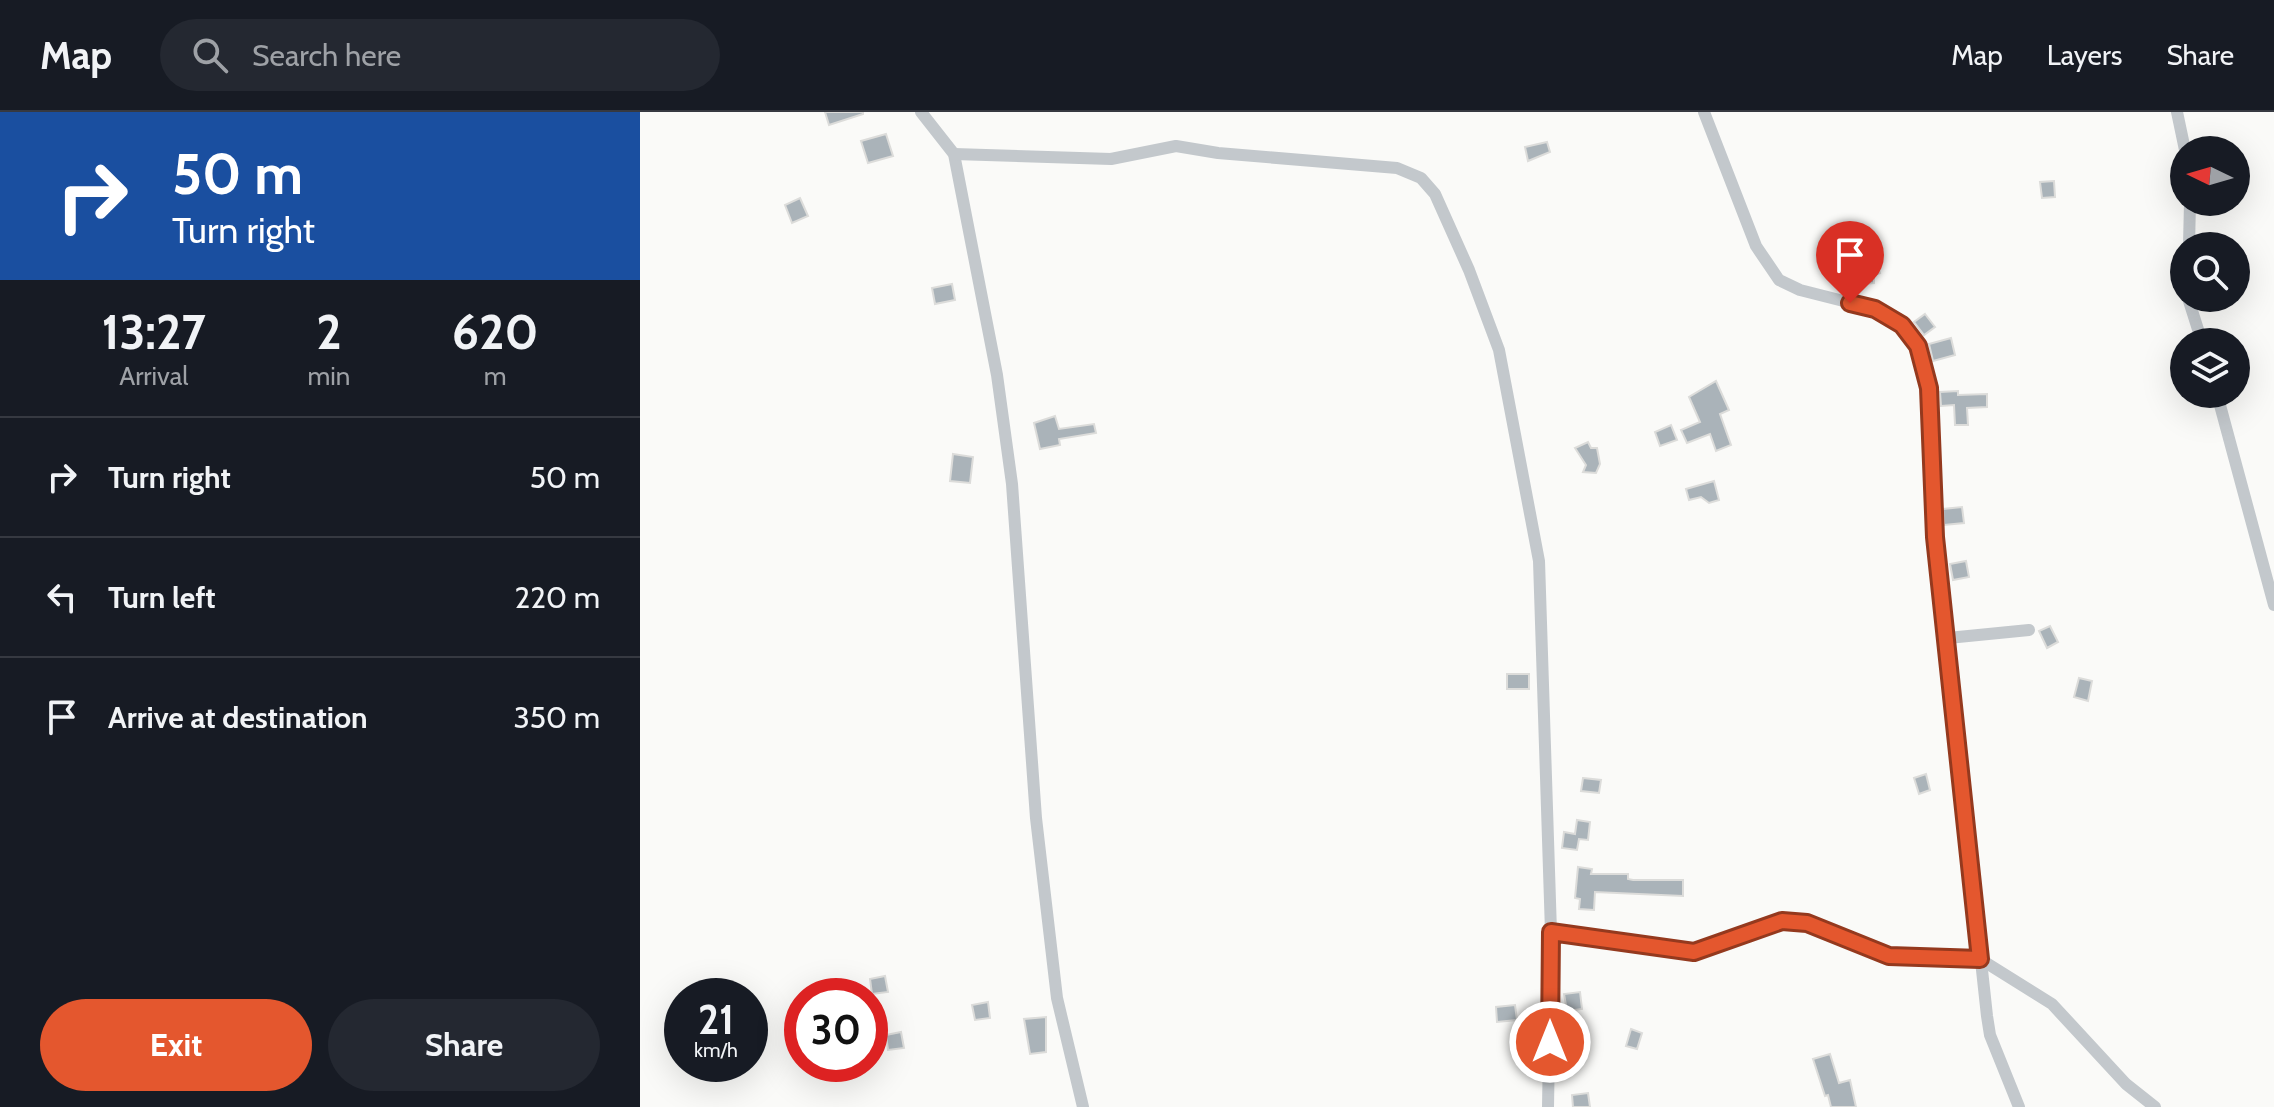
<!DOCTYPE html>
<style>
:root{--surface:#171b24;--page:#242831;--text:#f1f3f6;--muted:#9ea1a6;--line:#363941;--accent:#e4572e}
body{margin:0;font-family:Cabin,sans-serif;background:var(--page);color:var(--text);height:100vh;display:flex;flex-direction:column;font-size:30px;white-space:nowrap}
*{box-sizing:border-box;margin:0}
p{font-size:26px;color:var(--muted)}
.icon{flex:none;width:44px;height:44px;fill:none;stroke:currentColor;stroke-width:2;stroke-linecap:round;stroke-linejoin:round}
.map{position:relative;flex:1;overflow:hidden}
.panel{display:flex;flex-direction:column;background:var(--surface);width:640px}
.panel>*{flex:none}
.hud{background:#1a4fa0;color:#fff;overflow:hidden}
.needle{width:52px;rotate:275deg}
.tools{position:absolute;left:1530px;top:24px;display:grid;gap:16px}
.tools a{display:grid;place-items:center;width:80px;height:80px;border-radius:50%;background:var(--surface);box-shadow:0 8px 32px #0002;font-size:40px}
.speed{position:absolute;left:24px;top:866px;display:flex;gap:16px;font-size:40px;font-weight:700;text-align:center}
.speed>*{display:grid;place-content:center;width:104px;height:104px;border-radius:50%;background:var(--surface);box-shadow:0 8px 32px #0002;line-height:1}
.speed small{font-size:20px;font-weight:400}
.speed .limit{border:12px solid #d22;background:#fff;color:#111}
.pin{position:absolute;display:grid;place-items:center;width:68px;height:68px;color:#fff;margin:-82px -34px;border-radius:50% 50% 50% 0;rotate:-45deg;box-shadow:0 0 8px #0007}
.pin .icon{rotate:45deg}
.me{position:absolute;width:88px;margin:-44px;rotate:0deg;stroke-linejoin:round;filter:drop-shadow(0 0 6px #0008)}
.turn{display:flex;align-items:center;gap:28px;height:168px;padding:0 40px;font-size:36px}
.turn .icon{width:104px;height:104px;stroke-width:2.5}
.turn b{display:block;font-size:56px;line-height:68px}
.eta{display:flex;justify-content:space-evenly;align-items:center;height:136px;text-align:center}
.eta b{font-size:48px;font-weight:800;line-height:56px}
.button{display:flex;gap:16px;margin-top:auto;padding:16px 40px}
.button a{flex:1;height:92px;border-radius:48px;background:var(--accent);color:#fff;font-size:32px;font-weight:800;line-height:92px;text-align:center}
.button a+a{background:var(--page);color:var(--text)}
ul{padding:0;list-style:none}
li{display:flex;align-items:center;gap:24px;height:120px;padding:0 40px;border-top:2px solid var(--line)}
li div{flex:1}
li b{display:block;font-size:30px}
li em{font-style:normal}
header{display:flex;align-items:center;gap:48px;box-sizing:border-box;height:112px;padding:0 40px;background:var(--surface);border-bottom:2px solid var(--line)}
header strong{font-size:38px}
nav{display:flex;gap:44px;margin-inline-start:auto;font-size:28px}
.search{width:560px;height:72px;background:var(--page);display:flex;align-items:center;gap:20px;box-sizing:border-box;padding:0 28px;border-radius:44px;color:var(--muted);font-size:30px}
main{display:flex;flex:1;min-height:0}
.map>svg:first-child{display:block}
.building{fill:#aab3b9;stroke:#dcdcda;stroke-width:2}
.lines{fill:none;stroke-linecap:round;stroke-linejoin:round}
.minor{stroke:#c3c8cc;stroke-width:12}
.route-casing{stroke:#94391e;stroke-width:20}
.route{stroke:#e4572e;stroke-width:14}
</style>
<header>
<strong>Map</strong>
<div class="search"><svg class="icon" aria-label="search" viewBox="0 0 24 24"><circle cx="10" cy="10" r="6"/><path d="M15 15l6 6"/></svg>Search here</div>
<nav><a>Map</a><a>Layers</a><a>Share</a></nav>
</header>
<main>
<section class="panel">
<div class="hud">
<div class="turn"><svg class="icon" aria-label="right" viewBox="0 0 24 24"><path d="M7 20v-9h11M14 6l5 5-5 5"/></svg><div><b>50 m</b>Turn right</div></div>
</div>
<div class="eta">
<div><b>13:27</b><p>Arrival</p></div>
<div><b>2</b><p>min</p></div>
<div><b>620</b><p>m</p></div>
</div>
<ul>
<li><svg class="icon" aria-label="right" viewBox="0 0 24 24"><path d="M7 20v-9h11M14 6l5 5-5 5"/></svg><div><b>Turn right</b></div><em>50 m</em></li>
<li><svg class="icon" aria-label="left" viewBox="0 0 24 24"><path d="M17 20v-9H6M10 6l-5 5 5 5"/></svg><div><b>Turn left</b></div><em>220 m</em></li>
<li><svg class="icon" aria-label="arrive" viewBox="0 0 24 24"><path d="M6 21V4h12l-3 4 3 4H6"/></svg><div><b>Arrive at destination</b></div><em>350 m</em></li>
</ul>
<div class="button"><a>Exit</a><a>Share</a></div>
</section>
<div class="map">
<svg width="1634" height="995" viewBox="0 0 1634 995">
<rect width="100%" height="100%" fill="#fafaf8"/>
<g class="building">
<path d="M185,0H223V2L189,13Z"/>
<path d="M246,22L253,44L228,51L221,29Z"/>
<path d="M907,30L910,40L888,49L885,35Z"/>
<path d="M1414,69L1415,85L1402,86L1400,70Z"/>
<path d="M160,86L168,104L152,111L145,93Z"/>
<path d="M1225,117L1240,161L1234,163V171L1223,172L1221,141L1215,130L1220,129L1219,118Z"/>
<path d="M312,172L315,188L295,192L292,176Z"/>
<path d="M1285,202L1295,215L1284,223L1274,210Z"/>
<path d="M1311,226L1315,243L1293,249L1289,232Z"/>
<path d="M1076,269L1089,298L1080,302L1091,333L1076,339L1070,322L1047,331L1041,318L1060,310L1049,285Z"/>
<path d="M1318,279V283L1347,282V295L1327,296L1328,313H1315L1314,293L1301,294L1300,280Z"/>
<path d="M415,304L419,317L454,312L456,321L419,327L420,333L400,337L394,311Z"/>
<path d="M1031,313L1037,328L1020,334L1015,320Z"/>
<path d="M948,330L951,336H957L960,352L956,361L943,360L946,353L935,336Z"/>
<path d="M313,342L333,345L330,371L310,369Z"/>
<path d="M1074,369L1079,388L1069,391L1061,385L1049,388L1046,377Z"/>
<path d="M1322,395L1324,411L1304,413L1303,397Z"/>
<path d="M1326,449L1329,465L1313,468L1310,452Z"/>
<path d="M1410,514L1418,530L1407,536L1399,519Z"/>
<rect x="867" y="562" width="22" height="15"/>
<path d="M1439,566L1452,569L1448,589L1434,585Z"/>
<path d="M1286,662L1290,678L1279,682L1274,666Z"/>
<path d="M943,666L961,668L959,681L941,679Z"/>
<path d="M937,708L950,710L948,728L939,727L937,738L922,736L924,720L935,722Z"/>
<path d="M938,755L952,757L951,762H988V767L993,768H1043V784L955,780L954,798L939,797L940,787L935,786Z"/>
<path d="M245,864L248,880L232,882L230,867Z"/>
<path d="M940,880L942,897L927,899L924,882Z"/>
<path d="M348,890L350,906L335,908L332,893Z"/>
<path d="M875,893L877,908L857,910L856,895Z"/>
<path d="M406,905V940L390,942L384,907Z"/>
<path d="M991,917L1002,921L997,937L986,934Z"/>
<path d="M261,920L264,936L248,938L246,923Z"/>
<path d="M1190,942L1199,971L1210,968L1216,995H1191L1188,983L1185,984L1173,947Z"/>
<path d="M948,981L950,995H933L932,983Z"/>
</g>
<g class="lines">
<g class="minor">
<path d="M281,0L314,42L357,263L372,372L396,706L417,886L443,995"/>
<path d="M1064,0L1116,134L1139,168L1160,178L1235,197L1262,213L1278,234L1289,276L1295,425L1347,904L1350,923L1379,995"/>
<path d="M1537,0L1545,38"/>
<path d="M314,42L471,47L536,34L578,41L757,56L781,66L795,82L829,158L859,238L899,449L911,820L908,995"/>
<path d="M1549,134L1550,90"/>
<path d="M1548,186L1562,230"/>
<path d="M1577,282L1634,493"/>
<path d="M1308,526L1389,518"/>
<path d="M911,820L1054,840L1142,809L1167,811L1249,844L1340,847L1412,892L1486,972L1515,995"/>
</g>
</g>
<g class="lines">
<g class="route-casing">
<path id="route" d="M910,930L911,820L1054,840L1142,809L1167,811L1249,844L1340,847L1295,425L1289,276L1278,234L1262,213L1235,197L1210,191"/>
</g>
<use href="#route" class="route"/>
</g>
</svg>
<div class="tools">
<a><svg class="needle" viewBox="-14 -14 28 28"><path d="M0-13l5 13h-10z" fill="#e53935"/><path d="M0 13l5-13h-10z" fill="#9ea1a6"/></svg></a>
<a><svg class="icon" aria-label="search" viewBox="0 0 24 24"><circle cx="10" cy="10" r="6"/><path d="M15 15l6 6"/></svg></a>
<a><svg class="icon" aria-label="layers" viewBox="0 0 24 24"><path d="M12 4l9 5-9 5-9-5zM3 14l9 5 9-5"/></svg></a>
</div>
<div class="speed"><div>21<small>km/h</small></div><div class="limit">30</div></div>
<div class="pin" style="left:1210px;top:191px;background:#d93025"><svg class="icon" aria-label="arrive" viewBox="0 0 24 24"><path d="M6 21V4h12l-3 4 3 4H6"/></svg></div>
<svg class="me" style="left:910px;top:930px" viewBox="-20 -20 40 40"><circle r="17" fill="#e4572e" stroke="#fff" stroke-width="3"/><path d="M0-11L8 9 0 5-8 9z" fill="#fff"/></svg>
</div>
</main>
